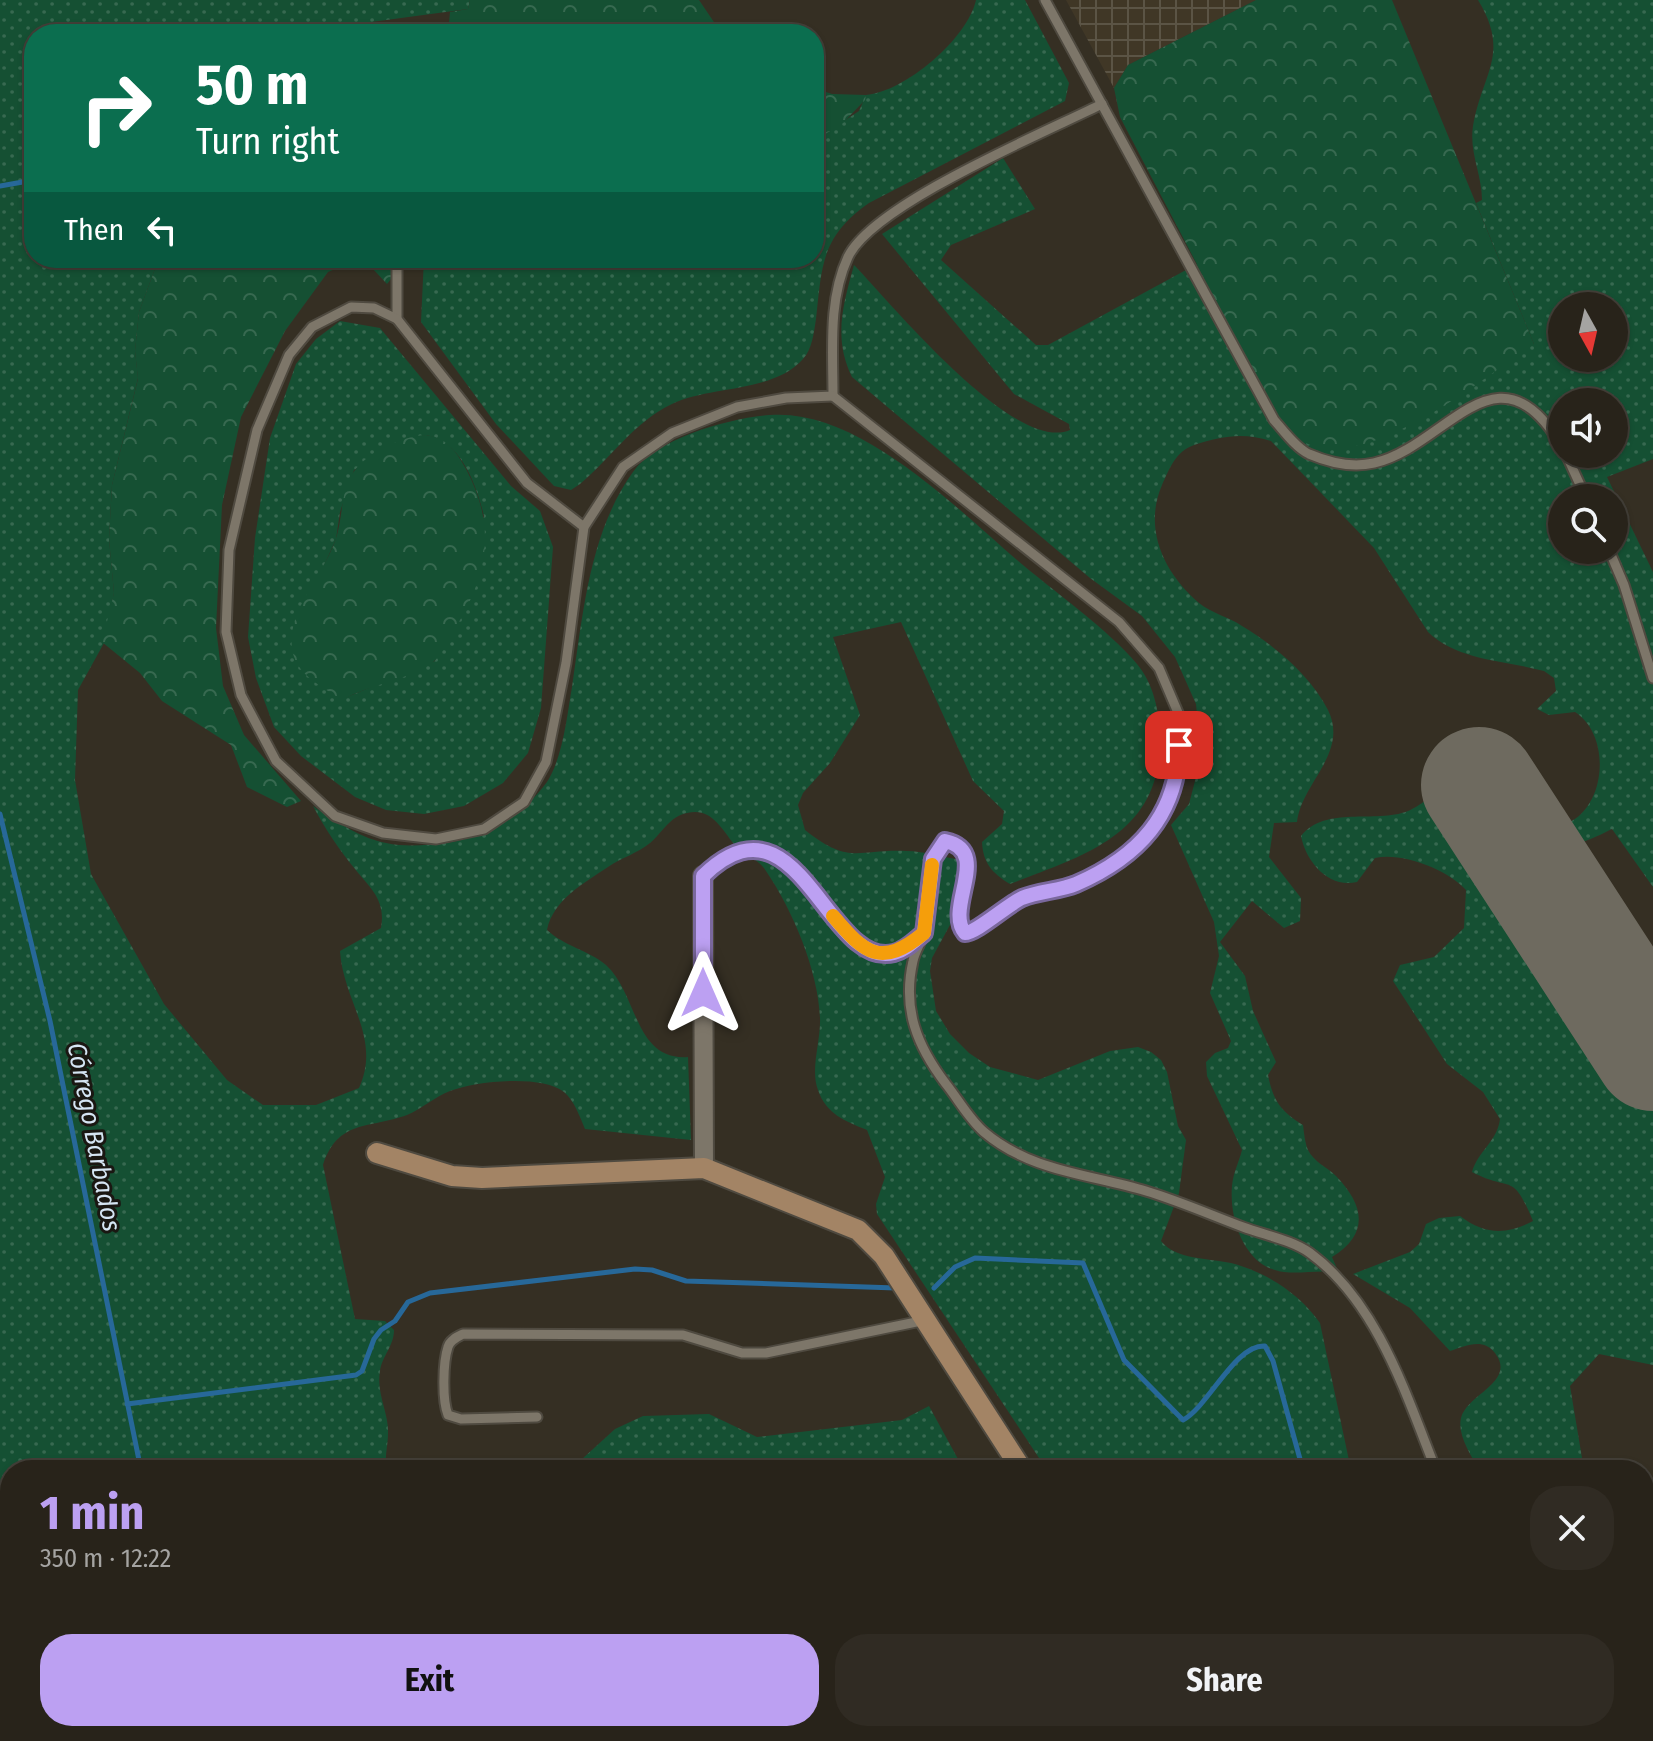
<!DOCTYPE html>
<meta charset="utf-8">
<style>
:root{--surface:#28231a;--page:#302b23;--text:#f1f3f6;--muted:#a5a4a2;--line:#444039;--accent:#bca0f2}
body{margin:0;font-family:"Fira Sans Condensed",sans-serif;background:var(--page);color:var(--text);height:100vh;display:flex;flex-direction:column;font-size:30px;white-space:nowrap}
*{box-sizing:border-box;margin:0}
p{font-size:26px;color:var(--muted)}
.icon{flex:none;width:44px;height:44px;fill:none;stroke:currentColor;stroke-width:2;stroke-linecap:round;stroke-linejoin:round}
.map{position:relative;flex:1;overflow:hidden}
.details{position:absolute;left:0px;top:1460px;width:1654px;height:282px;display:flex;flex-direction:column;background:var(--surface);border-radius:32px 32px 0 0;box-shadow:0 2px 6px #0004,0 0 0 2px var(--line)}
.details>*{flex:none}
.banner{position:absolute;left:24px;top:24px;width:800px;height:244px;border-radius:32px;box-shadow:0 2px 6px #0004,0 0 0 2px var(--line);background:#0b6e4f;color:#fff;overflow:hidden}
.needle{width:52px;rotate:172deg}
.buttons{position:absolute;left:1548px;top:292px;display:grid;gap:16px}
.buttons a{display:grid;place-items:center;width:80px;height:80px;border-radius:50%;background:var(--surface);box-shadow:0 2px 6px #0004,0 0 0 2px var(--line);font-size:40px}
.pin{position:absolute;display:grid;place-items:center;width:68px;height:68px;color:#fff;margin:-34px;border-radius:16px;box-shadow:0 4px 12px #0006}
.me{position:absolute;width:88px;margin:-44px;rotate:0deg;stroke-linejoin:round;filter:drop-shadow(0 0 6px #0008)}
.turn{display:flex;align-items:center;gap:28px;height:168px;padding:0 40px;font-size:36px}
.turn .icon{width:104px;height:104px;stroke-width:2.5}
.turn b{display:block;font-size:56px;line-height:68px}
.then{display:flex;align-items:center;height:76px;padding:0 40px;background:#0003;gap:16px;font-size:30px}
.round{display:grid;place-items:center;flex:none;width:84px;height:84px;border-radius:32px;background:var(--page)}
.overview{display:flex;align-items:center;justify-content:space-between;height:136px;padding:0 40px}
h1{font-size:48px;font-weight:700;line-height:60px;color:var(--accent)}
.button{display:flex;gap:16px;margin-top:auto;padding:16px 40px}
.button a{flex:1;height:92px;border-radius:32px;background:var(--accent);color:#111;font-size:32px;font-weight:700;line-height:92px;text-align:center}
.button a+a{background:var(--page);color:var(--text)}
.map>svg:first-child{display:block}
.industrial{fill:url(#industrial-grid)}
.grass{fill:url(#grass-dots);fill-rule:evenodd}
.forest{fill:url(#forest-crowns)}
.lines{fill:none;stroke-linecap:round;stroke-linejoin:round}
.stream{stroke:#276899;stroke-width:5}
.runway{stroke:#6e6a5f;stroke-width:116}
.lane-casing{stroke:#4f4a40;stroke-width:13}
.street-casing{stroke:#4f4a40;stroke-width:22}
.secondary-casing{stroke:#4f4a40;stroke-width:24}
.lane{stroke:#7d7669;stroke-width:9}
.street{stroke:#7d7669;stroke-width:18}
.secondary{stroke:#a38465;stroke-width:20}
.route-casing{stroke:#7a689d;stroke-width:20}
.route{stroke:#bca0f2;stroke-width:14}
.slow{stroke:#f59e0b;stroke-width:14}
.labels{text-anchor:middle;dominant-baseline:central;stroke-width:6;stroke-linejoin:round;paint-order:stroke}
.water-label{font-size:26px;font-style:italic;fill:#d5e5f3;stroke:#1a1712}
</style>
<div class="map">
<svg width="1653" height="1741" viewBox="0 0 1653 1741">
<defs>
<pattern id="industrial-grid" width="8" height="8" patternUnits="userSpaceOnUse" patternTransform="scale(2)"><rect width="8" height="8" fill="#403726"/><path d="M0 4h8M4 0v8" fill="none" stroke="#5b5445"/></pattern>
<pattern id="grass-dots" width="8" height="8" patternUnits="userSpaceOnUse" patternTransform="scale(2)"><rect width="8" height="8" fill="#155033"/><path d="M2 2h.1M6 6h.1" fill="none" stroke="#376950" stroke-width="1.8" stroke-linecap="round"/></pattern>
<pattern id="forest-crowns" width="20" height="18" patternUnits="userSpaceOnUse" patternTransform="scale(2)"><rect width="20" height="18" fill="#155033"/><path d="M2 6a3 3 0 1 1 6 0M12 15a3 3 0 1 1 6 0" fill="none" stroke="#376950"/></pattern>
</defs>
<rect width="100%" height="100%" fill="#352f23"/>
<path class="industrial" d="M1066,0H1256L1128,65L1114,88Z"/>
<g class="grass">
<path d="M0,0H470L468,9L349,25V34H34V258H159L139,312L135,351L138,378L112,485L109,539L114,593L104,643L78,690L75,780L91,874L164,1004L227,1080L263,1105H316L359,1088C382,1038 343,1001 340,951L381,928C386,900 371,889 355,869C340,851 324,827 313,806C363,840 384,851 446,843C483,838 525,813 547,782C563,757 567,716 572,687C583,615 589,533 633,472C657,438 730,418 770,415C858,408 954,506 1017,560C1052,590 1109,630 1137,664C1153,683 1159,710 1160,734C1163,834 1087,854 1010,884C992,873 983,863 982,842L1002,824L1004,811L973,781L901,622L833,637L860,715L830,763L803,793L798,805L805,830C851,866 856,849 906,851C925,851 944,858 963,860L966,873L957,912L932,958L930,971L936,1011L950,1034L969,1053L990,1067L1038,1080L1110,1051L1138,1047L1151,1052L1161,1060L1167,1072L1178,1126L1186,1140L1179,1193L1161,1241C1176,1260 1208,1258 1231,1263C1266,1272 1300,1294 1320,1323L1351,1470H1047L877,1214L876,1204L885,1177L867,1130C845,1121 826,1114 818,1090C810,1069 821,1041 820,1018C818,970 793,911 766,871C759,859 743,854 734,844C721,828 711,807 687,813C670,816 663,832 650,843C638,853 621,858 608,867C584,883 553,900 547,930C564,946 588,950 606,965C638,994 634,1061 688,1057L691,1140L585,1129C580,1117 574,1100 564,1092C542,1074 475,1081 450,1091C434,1097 422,1109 407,1115C369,1129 338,1119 323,1165L355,1319L385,1321L394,1330C394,1346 382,1356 380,1371C376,1394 389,1413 388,1433C388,1447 384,1456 387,1470H10V1732H448L450,1741H0Z"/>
<path d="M976,0H1025L1069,83L1065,101L869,203C821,237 822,265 816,319C814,332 812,350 803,359C773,393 711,385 672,404C634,422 611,458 580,484L571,490L554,486L496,424L421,322L424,258H814V141L859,111L866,95C905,92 968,38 976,0Z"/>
<path d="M1478,0H1653V459L1607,477L1653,572V887L1612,829C1589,841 1552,856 1525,849L1488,783L1452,803L1653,1110V1365L1599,1354L1570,1386L1584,1470H1479C1471,1455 1457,1435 1461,1418C1467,1394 1517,1382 1495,1353C1483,1337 1465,1346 1450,1351L1410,1308L1353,1274L1410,1252L1419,1244L1426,1224L1439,1218L1460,1216C1485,1235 1507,1235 1533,1221C1512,1170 1512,1193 1472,1172C1478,1151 1497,1142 1500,1119L1483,1092L1447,1064L1393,981L1400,965L1434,957L1464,928L1466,890C1448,870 1403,852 1375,858L1357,882C1329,889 1306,862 1301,836C1326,805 1375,824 1408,811C1418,807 1437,793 1443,785C1463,757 1453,732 1499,748L1505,758L1507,780L1532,787L1556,818L1568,823C1607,805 1611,735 1575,712L1549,715L1537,709L1556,691L1554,678L1544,671C1504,660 1458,661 1428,632L1374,548L1271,441C1243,432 1222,436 1194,445C1175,452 1170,468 1162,485C1143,529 1164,573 1199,603C1211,613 1229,617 1242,626C1274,645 1311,676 1328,710C1349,753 1302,782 1297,822L1274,823L1269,857L1301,898L1300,921L1284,928L1252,901L1220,942L1245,976L1253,1011L1276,1062L1268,1075C1273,1100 1280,1111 1303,1125C1304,1133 1305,1143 1308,1150C1314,1162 1327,1167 1336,1176C1365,1206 1369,1234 1332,1257L1339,1273C1320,1269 1304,1274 1284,1272C1245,1268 1229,1220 1232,1186C1233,1173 1239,1162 1242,1150L1207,1076L1206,1062L1215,1053L1228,1048L1231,1041L1210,993L1219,956L1214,922L1171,825L1189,804L1201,758L1196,704L1175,657L1142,616L1090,578L852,377C833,338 843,305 854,265C891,303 1014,454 1070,430L1069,424L1014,394L882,234L1003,158L1035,209L951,245L941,260L1036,345H1048L1197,264L1261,387L1534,344L1476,203L1482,200C1482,174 1469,153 1473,126C1482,73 1511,54 1478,0ZM1562,306H1614V358H1562ZM1562,402H1614V454H1562ZM1562,498H1614V550H1562Z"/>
<path d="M340,321L380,328L511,486L540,511L553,547L541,708L528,753L503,783L464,806L424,814L386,810L355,797L301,756L274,727L256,678L248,637L255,538L270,438L296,364L316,339ZM426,435C461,441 476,484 484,516L435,661L342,699C316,681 292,672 292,636L336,539L340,512L354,470L400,441Z"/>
<path d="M929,1406L964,1470H570L615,1429L643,1416L709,1414L757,1437L902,1420Z"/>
<path d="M1653,1648V1704L1644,1708V1655Z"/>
<path d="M658,1732H769L795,1741H658Z"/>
<path d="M818,1732H881L885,1741H838Z"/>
<path d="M1208,1732H1594L1575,1741H1213Z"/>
</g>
<g class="forest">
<path d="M470,0H699L722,34H448L450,12L468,9Z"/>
<path d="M1256,0H1392L1534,344C1485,377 1370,471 1308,444C1286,434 1274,407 1261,387L1120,117L1114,88L1128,65Z"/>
<path d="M814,88L832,94L866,95L865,100L843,123L814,141Z"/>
<path d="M159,258H395V274L387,284L373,269L356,260L328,272L285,331L241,417L222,505L216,628L223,686L244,735L301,801L287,807L247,787L231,745L162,701L140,673L102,642L114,593L109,539L112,485L138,379L135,351L139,312Z"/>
<path d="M426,435C447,438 456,451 466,469C499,531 486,580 450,637C446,645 440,657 433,662C407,681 370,684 342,700C322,686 295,675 292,648C287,608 327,572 337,535C343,514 341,488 355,470C370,451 403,436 426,435Z"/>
</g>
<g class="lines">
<g class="stream">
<path d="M0,186L34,180"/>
<path d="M0,814L50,1021L141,1470"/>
<path d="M934,1288L955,1267L975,1258L1083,1263L1124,1360L1183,1420C1209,1406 1235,1344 1265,1346L1273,1361L1303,1470"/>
<path d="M127,1404L356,1375L362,1371L374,1339L381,1330L395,1321L408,1302L430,1293L635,1269L652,1270L686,1281L896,1288"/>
<path d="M195,1732L197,1741"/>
<path d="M1508,1741L1514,1732"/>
</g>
<path class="runway" d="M1479,785L1653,1053"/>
<g class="lane-casing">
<g id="lane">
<path d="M1045,0L1274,420C1284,431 1296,448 1309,454C1330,463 1352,468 1374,463C1446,447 1498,336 1562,447"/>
<path d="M397,258V319L527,483L584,527"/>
<path d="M397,319L374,308L351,307L312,327L289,355L257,430L229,550L226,632L241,695L276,761L335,816L383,833L436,839L484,829L524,802L546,762L566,663L584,527L623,467L672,433L737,407L786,398L833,396C833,350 828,300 848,257C873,204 1046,132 1102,104"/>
<path d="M833,396L1119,622L1159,668L1179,715V775L1158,824L1128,855L1074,885L1027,896L1001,909L973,933H965C945,908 993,852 945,841C922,864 932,904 924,933C921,943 915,951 913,961C902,1009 917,1046 946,1084C958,1099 969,1119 984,1132C1031,1172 1090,1174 1146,1191C1179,1201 1211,1215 1243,1227C1264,1235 1292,1240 1310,1253C1378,1303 1406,1395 1436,1470"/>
<path d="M1566,454L1586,498"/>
<path d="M1609,550L1624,585L1653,678"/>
<path d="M703,876C797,785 823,961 890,954C903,953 912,942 922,935"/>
<path d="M537,1417L461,1419L448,1415C442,1400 443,1362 448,1347C450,1340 457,1337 463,1334L683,1335L742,1353H766L926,1320"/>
<path d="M1644,1635L1653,1642"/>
</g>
</g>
<g class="street-casing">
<g id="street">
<path d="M703,876L704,1168"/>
<path d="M770,1732L793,1741"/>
</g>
</g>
<g class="secondary-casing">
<g id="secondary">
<path d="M377,1153L452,1176L482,1178L704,1168L858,1230L884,1256L1022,1470"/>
<path d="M1189,1732L1195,1741"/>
<path d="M1620,1741L1636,1732"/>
</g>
</g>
<use href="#lane" class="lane"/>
<use href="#street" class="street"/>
<use href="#secondary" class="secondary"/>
</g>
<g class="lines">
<g class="route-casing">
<path id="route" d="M703,993V876C798,783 827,970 894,953C906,950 915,940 924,933L933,859L945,841C993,851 944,908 965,933C976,933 1007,905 1022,898C1039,891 1059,891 1076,884C1138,857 1178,815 1179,745"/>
</g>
<use href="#route" class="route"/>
<path class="slow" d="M833,916C865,954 881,968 924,933L932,865"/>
</g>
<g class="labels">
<g class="water-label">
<text transform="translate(94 1137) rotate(79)">Córrego Barbados</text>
</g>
</g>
</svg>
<div class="buttons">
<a><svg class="needle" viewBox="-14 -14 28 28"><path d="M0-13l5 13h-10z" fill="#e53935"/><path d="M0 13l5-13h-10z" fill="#a5a4a2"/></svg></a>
<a><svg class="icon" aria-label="sound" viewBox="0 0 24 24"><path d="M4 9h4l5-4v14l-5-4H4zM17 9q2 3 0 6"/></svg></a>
<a><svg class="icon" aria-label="search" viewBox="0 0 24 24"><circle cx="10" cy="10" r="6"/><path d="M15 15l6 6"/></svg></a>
</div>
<div class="pin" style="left:1179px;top:745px;background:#d93025"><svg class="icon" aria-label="arrive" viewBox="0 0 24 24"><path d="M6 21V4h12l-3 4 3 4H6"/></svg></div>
<svg class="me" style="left:703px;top:993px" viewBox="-20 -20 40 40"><path d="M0-17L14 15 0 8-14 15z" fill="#bca0f2" stroke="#fff" stroke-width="4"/></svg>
<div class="banner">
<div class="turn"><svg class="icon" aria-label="right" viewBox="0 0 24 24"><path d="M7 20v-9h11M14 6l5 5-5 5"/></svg><div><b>50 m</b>Turn right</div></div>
<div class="then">Then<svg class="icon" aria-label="left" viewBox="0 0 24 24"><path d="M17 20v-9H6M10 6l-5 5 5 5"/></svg></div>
</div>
<section class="details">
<div class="overview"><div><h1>1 min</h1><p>350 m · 12:22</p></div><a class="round"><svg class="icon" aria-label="close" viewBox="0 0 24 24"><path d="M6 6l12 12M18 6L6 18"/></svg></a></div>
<div class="button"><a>Exit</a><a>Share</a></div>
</section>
</div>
